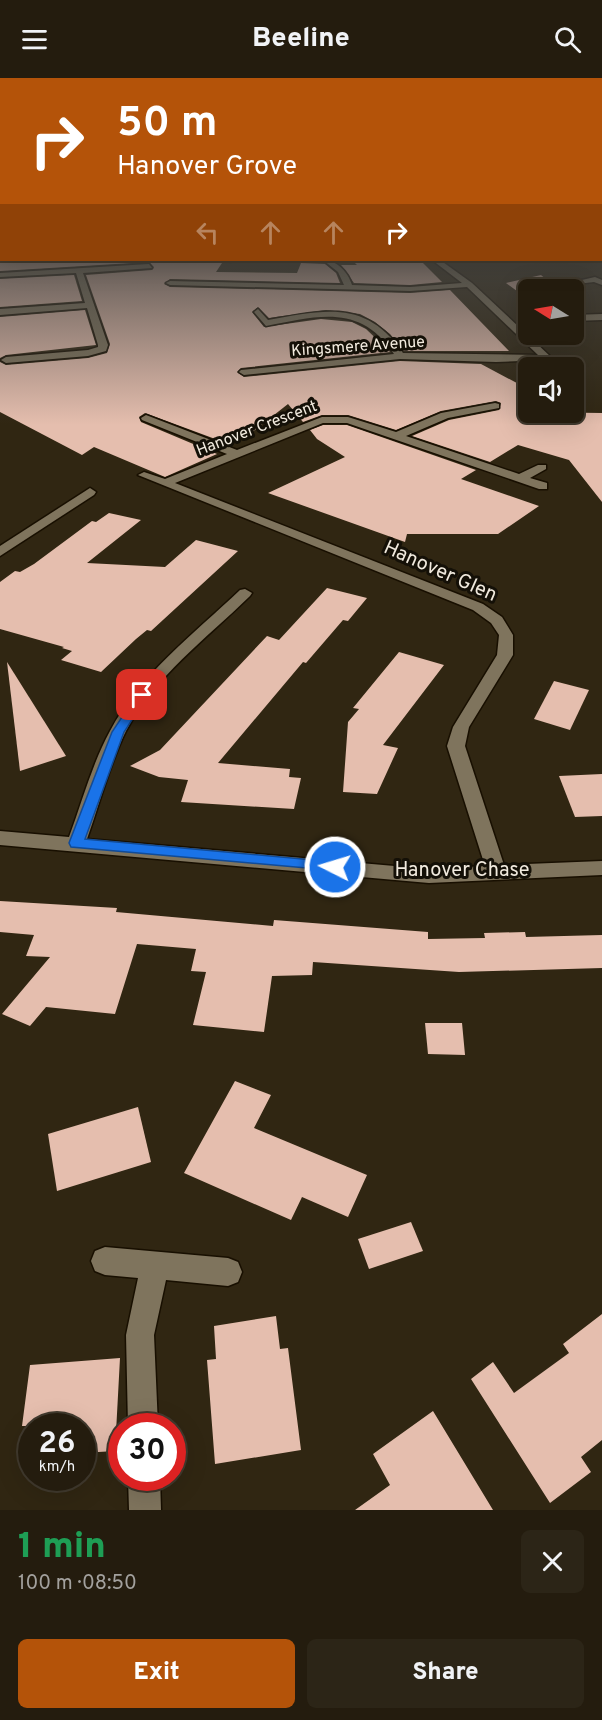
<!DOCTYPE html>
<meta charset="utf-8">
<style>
:root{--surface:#241c0e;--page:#2c2517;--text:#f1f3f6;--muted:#a3a19e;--line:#413a2e;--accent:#b45309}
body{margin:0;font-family:Overpass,sans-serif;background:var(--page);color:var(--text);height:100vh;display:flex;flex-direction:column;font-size:22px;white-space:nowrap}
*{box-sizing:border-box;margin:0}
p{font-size:20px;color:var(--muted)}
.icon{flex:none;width:33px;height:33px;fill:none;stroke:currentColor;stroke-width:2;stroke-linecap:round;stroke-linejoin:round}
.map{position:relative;height:1432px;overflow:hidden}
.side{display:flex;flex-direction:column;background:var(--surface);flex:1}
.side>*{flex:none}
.banner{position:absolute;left:0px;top:0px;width:603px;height:183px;box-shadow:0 6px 24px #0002,0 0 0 2px var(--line);background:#b45309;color:#fff;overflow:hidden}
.needle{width:39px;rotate:281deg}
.buttons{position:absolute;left:518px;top:201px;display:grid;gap:12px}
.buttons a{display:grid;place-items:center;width:66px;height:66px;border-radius:9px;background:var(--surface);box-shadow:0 6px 24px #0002,0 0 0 2px var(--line);font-size:30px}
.speed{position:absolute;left:18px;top:1335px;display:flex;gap:12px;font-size:30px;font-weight:700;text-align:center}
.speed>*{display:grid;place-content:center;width:78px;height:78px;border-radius:50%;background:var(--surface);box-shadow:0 6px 24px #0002,0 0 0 2px var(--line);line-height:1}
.speed small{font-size:15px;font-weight:400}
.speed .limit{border:9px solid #d22;background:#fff;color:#111}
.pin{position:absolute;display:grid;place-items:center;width:51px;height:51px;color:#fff;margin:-26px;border-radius:12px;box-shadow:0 3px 9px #0006}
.me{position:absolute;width:66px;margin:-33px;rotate:275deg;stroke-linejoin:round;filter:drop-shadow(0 0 4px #0008)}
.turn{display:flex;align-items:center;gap:21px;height:126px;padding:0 18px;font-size:27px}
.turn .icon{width:78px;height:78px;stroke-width:2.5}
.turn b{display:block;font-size:42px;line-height:51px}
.lanes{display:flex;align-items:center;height:57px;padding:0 18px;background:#0003;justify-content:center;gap:30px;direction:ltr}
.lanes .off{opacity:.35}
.round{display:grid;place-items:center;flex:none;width:63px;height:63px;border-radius:9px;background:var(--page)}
.overview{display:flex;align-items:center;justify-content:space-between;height:102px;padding:0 18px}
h1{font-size:36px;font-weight:800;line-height:45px;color:#1e9e55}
.primary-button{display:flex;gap:12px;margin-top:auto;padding:12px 18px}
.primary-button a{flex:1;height:69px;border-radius:9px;background:var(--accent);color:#fff;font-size:24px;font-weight:800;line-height:69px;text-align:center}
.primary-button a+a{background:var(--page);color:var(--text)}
header{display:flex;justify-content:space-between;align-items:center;height:78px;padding:0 18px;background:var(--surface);font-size:27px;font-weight:800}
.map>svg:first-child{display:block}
.building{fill:#e5beae}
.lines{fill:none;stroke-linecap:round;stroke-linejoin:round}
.street-casing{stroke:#180f00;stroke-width:3}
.street{fill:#7f745d;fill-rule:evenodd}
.route{fill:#1a73e8;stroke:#114b97;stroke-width:1.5}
.labels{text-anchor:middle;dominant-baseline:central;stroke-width:6;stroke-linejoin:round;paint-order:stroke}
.far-street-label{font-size:16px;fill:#f1eade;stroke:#141007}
.street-label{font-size:20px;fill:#f1eade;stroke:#141007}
</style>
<header><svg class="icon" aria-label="menu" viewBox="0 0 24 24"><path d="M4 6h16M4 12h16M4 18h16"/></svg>Beeline<svg class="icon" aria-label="search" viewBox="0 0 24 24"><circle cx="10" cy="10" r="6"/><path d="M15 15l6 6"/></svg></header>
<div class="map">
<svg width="602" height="1432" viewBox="0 0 602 1432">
<rect width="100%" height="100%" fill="#302612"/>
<g class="building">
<path d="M0,182H224L216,194L297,195L301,185L325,186L336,195L340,205L170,201L164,206L170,209L410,215L450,212L509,273H404L390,256L375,244L360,236L326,232L269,240L258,229L252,234L264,249L321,241L352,244L366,251L390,274L241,290L237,294L244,299L400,283L481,286L528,311V334L602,335V424L569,382L518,367L490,384L412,358L449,342L499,332L501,325L496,323L441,333L396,352L348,337H322L303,344L288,326L251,355L226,365L145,335L139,339L141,344L217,376L165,399L94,369L82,377L0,334V284L6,287L88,280L107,275L110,266L86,197L152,192L154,189L149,184L0,193Z"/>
<path d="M352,182H420L442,204L410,207L354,205L341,187H357Z"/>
<path d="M74,197L82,223L0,229V201Z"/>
<path d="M541,197L559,212H528V221L506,205Z"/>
<path d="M85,232L96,267L6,277L0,280V239Z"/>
<path d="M323,347H347L476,392L461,401L539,428L498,456H407L405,464L268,415L345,379L317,361L310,352Z"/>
<path d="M109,435L141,442L87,485L165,489L196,462L238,473L151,553L147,552L136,561L101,594L61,582L72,573L62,570L64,569L0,551V504L15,493L20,494L34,486L92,443L96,444Z"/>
<path d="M327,510L367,520L348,543L343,542L306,585L303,584L218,685L290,691L289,699L301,700L294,731L181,724L188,702L159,699L130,688L160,672L267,558L279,562Z"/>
<path d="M399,574L444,587L383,667L398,670L377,716L343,714L348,644L359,631L353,630Z"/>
<path d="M7,584L66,678L20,693Z"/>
<path d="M554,603L589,612L570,652L534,641Z"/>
<path d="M602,696V738L575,739L559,698Z"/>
<path d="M0,823L117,830L116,834L273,848L274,842L428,854V861L485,860L484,855L525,854L526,859L602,857V890L459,894L313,884L312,897L272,898L264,954L193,947L206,894L191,893L196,871L137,866L115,936L46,929L30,948L2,936L50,879L26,878L34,857L0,854Z"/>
<path d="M425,945H462L465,977L428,976Z"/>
<path d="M235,1003L271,1017L254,1050L367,1097L348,1139L302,1119L291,1142L184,1095Z"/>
<path d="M138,1029L151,1084L57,1113L48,1056Z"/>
<path d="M411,1144L423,1173L369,1191L358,1161Z"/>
<path d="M602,1236V1362L581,1379L591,1394L550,1425L471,1301L493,1284L514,1315L569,1275L563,1266Z"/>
<path d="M276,1238L280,1271L288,1270L301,1372L215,1386L207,1282L216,1281L214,1248Z"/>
<path d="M120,1280L115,1373L82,1375V1348H22L30,1287Z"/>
<path d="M433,1333L493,1432H355L390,1407L373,1376Z"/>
</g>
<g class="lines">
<g class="street-casing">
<g id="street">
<rect x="0" y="158" width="2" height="4"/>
<path d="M226,182H235L231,184Z"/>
<path d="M323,182C337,182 348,194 352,207L410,209L462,205L432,182H440L472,205L551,279L546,282L496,284L400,281L244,297L239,294L241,292L394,276C360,225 318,238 266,248L254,234L258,231L268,242C325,232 366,221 403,275L538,277L467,209L410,213L170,207L166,205L170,203L344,207L338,194Z"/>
<path d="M149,186L152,190L83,195L108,267L106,273L88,278L6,285L1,282L6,279L88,272L98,269V267L87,230L0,237V231L85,225L76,195L0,199V195Z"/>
<path d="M595,199L602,202V207L594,204L577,206L573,204Z"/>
<path d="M602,236V242L573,243V237Z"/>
<path d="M495,325L499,326V330L448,340L406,358L519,396L538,387H546V391L530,400L547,405V411H539L347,345H323L175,405L483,526L502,539L513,557V577L469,649L465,668L504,787L602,783V797L429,805L0,767V753L69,759C82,724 92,686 110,653C140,596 194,556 240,512L245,511L252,515L250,518C207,560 154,599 126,653C109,687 100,725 87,761L429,791L485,788L447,668L453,649L497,577L499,557L491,545L473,532L138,397L144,394L165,401L227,376L142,342L141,340L146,337L237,372L322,339H348L396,354L441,335Z"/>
<path d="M90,410L96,414L94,417L0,478V468Z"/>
<path d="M105,1169L228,1180L238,1184L242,1194L238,1204L228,1208L166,1202L154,1257L158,1348H128L126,1257L138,1200L105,1197L95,1193L91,1183L95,1173Z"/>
<path d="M128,1400H160L161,1432H129Z"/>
</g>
</g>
<use href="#street" class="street"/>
</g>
<linearGradient id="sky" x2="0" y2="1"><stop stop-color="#1a150a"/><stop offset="0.42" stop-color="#484744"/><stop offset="1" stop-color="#484744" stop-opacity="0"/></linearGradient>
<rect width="602" height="347" fill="url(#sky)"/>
<path class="route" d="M142,614L148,617L124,654L85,761L335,784L340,785L342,789L340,793L71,769L69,765L112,654L138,615Z"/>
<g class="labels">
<g class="far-street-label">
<text transform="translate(358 269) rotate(-4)">Kingsmere Avenue</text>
<text transform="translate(257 351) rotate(-21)">Hanover Crescent</text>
</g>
<g class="street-label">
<text transform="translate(440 494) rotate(24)">Hanover Glen</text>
<text x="462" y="793">Hanover Chase</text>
</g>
</g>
</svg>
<div class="buttons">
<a><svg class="needle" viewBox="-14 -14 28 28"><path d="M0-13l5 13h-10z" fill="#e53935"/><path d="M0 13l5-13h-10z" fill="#a3a19e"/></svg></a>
<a><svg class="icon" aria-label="sound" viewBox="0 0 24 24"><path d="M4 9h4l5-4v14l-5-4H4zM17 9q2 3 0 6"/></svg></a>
</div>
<div class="speed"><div>26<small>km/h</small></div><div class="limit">30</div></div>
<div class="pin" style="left:142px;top:617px;background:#d93025"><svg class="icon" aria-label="arrive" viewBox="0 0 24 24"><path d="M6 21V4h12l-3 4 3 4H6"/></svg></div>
<svg class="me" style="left:335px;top:789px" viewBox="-20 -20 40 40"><circle r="17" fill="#1a73e8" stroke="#fff" stroke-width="3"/><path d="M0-11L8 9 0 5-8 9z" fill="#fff"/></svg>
<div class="banner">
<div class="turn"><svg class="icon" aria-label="right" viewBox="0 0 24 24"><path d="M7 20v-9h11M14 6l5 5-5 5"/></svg><div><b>50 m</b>Hanover Grove</div></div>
<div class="lanes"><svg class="icon off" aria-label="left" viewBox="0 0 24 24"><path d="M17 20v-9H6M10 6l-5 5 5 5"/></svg><svg class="icon off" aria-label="ahead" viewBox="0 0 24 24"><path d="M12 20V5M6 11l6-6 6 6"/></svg><svg class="icon off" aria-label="ahead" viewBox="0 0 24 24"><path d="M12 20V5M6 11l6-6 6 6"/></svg><svg class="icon" aria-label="right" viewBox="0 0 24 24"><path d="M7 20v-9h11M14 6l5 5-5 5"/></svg></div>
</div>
</div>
<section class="side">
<div class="overview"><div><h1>1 min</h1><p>100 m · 08:50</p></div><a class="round"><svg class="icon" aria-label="close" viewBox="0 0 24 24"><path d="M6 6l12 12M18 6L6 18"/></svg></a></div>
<div class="primary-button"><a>Exit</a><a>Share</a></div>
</section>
